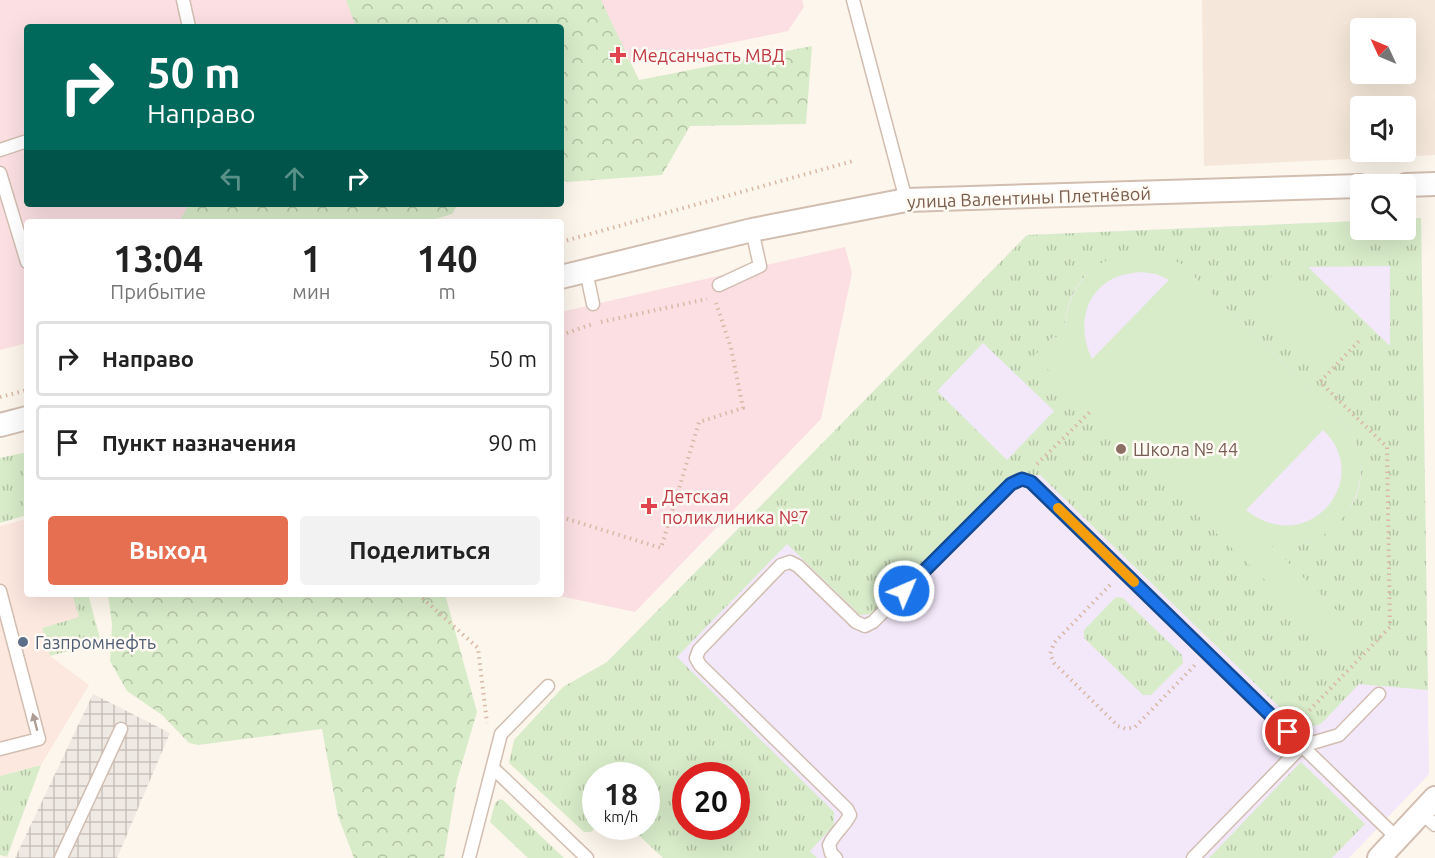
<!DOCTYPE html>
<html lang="ru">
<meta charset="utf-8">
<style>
:root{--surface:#fff;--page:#f2f2f2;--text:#222;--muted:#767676;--line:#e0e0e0;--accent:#e76f51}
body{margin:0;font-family:Ubuntu,sans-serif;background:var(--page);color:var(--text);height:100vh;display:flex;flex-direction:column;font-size:22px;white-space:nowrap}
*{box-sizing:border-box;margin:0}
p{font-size:20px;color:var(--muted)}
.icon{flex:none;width:33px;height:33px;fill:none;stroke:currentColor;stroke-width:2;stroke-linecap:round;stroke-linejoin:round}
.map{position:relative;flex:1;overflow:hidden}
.details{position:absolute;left:24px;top:219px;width:540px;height:378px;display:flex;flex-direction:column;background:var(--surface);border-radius:6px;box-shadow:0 6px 24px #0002}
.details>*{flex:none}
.hud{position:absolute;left:24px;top:24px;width:540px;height:183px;border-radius:6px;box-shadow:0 6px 24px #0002;background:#00695c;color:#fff;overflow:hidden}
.needle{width:39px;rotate:314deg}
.controls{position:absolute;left:1350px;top:18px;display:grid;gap:12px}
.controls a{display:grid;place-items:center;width:66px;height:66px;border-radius:6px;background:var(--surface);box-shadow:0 6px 24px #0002;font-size:30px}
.speed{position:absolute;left:582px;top:762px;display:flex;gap:12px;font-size:30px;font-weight:700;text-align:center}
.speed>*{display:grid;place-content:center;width:78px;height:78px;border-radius:50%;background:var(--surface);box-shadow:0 6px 24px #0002;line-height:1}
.speed small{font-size:15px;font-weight:400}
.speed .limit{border:9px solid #d22;background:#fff;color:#111}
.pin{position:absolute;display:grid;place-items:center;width:51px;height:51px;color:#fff;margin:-26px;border:3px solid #fff;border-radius:50%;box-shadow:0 2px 6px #0007}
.me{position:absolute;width:66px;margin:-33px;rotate:45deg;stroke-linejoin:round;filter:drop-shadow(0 0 4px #0008)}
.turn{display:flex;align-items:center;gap:21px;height:126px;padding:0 24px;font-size:27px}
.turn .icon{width:78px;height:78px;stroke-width:2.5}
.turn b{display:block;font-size:42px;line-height:51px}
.lanes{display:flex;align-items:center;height:57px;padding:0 24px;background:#0003;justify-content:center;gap:30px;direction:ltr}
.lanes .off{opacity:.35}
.eta{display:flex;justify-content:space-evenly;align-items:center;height:102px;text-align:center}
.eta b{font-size:36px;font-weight:700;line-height:42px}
.primary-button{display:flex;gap:12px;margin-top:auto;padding:12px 24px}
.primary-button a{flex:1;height:69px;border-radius:6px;background:var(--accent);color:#fff;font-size:24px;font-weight:700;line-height:69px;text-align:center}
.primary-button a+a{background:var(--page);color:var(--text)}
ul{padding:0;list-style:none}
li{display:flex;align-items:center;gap:18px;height:75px;margin:0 12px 9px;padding:0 12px;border:3px solid var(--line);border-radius:6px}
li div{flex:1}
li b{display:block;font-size:22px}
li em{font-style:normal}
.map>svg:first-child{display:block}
.residential{fill:#f5e8da;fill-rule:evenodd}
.commercial{fill:#fde8e0}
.industrial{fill:url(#industrial-grid)}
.education{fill:#f3e8fa}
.medical{fill:#fbdfe3}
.grass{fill:url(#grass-tufts);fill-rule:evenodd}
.forest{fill:url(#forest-crowns)}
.pitch{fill:#d8ecc9;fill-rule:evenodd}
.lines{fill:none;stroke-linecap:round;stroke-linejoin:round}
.service-casing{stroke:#d1beb0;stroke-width:15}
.minor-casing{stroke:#d1beb0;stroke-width:26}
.path{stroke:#d9b8a5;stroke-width:4;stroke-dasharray:1.5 4.5;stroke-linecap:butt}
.service{stroke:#fff;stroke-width:12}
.minor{stroke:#fff;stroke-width:22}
.oneway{fill:#af9d94}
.route-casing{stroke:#114b97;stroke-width:15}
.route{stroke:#1a73e8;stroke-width:10}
.slow{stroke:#f59e0b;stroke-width:10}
.health-dot{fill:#e0444e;stroke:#fffaf3;stroke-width:2}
.education-dot{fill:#8d6e63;stroke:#fffaf3;stroke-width:2}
.service-dot{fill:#5c6f8a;stroke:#fffaf3;stroke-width:2}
.labels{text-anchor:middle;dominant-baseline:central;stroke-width:5;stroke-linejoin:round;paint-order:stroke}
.health-label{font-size:18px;fill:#be3a42;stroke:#fffaf3;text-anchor:start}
.street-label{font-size:18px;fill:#7a5c4d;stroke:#fffaf3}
.education-label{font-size:18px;fill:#785e54;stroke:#fffaf3;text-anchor:start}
.service-label{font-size:18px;fill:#4e5e75;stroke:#fffaf3;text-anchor:start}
</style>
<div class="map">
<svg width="1435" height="858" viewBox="0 0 1435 858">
<defs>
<pattern id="industrial-grid" width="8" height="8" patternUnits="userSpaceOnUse" patternTransform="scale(1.5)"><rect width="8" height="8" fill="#efe9e4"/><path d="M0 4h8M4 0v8" fill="none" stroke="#c7c0bb"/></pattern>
<pattern id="grass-tufts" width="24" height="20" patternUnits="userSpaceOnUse" patternTransform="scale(1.5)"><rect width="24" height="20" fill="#d8ecc9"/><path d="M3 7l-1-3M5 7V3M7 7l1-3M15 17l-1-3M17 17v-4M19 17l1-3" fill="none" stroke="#b4c2a5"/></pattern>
<pattern id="forest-crowns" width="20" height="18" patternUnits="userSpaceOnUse" patternTransform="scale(1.5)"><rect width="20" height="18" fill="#d8ecc9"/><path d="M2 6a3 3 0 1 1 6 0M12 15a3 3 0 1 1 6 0" fill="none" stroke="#b4c2a5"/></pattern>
</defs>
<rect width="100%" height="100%" fill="#fdf6ec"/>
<path class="residential" d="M1202,0H1435V155L1204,166ZM1360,28H1406V74H1360ZM1360,106H1406V152H1360Z"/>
<path class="commercial" d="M27,519V594H72L79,617L50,656L89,685L41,765L0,776V526Z"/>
<path class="industrial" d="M93,694L170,733L117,858H15Z"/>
<path class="education" d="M1421,218L1429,774L1349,858H806L736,776L607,662L1027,235L1360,221V230H1406V219Z"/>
<g class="medical">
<path d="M0,0H802L804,7L788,31L561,78V27H27V204H324L280,222H27V343L0,350Z"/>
<path d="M845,247L852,273L821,419L635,612L550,594H561V312Z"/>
</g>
<g class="grass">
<path d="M1421,218L1428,690L1359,684L1321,724L1302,729L1040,475L1009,476L873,614L860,615L787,544L677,657L834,812V825L810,851L817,858H663L630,827L646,826V776H596V827L591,832H584L509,763L514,740L563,687L607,662L1027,235L1360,221V230H1406V219ZM1104,262L1180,263L1338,416C1345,424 1352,433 1356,443C1363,462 1363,489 1351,506C1346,514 1337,519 1330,525C1325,530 1319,537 1313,540C1299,547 1281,545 1267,542L1361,635L1342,654L1035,356L1054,336L1067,348C1061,321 1068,292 1088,273C1093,269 1099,266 1104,262ZM1390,266V346L1309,268V267ZM983,343L1054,411L1007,460L937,391ZM686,776H736V826H686Z"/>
<path d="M27,452V515L0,523V458Z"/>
<path d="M72,594H88L101,642L50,656L42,628L79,617Z"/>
<path d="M1119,597L1123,598L1182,655L1183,663L1151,695H1143L1084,638V630L1115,598Z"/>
<path d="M1301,762L1365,824L1332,858H1209Z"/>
<path d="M41,765L7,857L0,855V776Z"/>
<path d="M500,799L503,800L564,858H528L490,822L495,803Z"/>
</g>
<g class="forest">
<path d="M346,0H601L639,80L812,46L806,124L690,126L662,175L567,182L561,178V27H356Z"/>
<path d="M189,204H458L452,214L426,222H179Z"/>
<path d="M108,594H445L477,712L457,780L444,858H354L338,816L322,729L198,745L189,743L162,715L127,691L110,661L112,624Z"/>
</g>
<g class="pitch">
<path d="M1142,253L1161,255L1180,263L1338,416C1345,424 1352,433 1356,443C1373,487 1342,539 1295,545C1286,546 1276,544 1268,543L1362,635L1342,655L1034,356L1054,336L1066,347C1060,306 1080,264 1123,255C1129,253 1136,253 1142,253ZM1141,272L1156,274L1169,280L1092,359C1078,330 1082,294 1114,278C1123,274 1132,273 1141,272ZM1323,430C1375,478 1308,560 1246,510Z"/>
<path d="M1283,265L1354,335L1319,371L1247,301Z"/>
</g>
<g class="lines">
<g class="service-casing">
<g id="service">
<path d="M183,0L189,27"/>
<path d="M853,0L906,200"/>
<path d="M0,150L27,141"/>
<path d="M0,173L27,262"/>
<path d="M586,271L593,304"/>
<path d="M719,285L760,266L752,230"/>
<path d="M0,591L39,739L0,749"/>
<path d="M493,768L587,858"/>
<path d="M1422,813L1435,825"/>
<path d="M61,858L121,729"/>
<path d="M469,858L501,734L548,686"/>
<path d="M836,858L831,853L829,845C834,833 844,827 850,815L847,809L700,665L696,658L699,650L781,565L790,562L798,566L856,622L865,626L873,622L1011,484L1022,479L1031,482L1302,746L1339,735L1379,694"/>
<path d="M1193,858L1302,746L1397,838"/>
</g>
</g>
<g class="minor-casing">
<g id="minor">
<path d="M1406,185L1435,184"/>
<path d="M561,277L752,230L906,200L1360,186"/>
<path d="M0,425L27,418"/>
<path d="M1379,858L1435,798"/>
</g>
</g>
<g class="path">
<path d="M561,242L853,161"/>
<path d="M601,322L707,299"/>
<path d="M561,335L593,324"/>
<path d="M0,397L27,390"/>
<path d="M1037,464L1091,411"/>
<path d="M561,517L661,548L699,422L743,408L731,348L716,303"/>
<path d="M1110,585L1054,643L1050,654L1054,663L1118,726L1126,729L1135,727L1195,665"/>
<path d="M418,594L478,648L487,723"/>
<path d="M1301,719L1390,627L1387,447L1320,382L1360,340"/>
</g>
<use href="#service" class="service"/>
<use href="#minor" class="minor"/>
</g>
<defs><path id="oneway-solid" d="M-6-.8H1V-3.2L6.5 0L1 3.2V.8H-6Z" transform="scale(1.5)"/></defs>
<use class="oneway" href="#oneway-solid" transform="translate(35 722) rotate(-105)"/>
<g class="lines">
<g class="route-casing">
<path id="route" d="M904,591L1011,484L1022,479L1031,482L1288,732"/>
</g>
<use href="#route" class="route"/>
<path class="slow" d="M1058,508L1134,582"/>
</g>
<g class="health-dot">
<path d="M615 46h6v6h6v6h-6v6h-6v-6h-6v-6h6z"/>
<path d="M646 497h6v6h6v6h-6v6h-6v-6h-6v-6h6z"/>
</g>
<circle class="education-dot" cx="1121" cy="449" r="6"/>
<circle class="service-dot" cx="23" cy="642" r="6"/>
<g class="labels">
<g class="health-label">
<text x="632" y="55">Медсанчасть МВД</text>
<text x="662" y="496">Детская<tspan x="662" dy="21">поликлиника №7</tspan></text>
</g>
<g class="street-label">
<text transform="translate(1029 197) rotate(-2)">улица Валентины Плетнёвой</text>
</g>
<g class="education-label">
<text x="1133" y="449">Школа № 44</text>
</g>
<g class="service-label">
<text x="35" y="642">Газпромнефть</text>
</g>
</g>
</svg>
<div class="controls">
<a><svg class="needle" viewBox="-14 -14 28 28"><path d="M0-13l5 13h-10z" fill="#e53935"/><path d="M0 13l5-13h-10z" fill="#767676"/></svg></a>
<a><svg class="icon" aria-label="sound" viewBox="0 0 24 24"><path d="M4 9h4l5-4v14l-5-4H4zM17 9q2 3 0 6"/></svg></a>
<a><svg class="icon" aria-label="search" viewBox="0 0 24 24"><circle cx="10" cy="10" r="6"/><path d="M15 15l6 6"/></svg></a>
</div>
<div class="speed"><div>18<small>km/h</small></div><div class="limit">20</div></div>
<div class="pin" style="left:1288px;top:732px;background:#d93025"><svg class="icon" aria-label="arrive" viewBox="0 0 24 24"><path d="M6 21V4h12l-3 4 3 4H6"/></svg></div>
<svg class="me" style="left:904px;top:591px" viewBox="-20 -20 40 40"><circle r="17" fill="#1a73e8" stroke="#fff" stroke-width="3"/><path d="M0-11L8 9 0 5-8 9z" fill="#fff"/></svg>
<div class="hud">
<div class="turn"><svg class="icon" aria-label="right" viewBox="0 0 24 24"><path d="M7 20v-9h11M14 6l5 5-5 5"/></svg><div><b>50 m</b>Направо</div></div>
<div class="lanes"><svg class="icon off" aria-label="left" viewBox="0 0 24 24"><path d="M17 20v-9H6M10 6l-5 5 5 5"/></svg><svg class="icon off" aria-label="ahead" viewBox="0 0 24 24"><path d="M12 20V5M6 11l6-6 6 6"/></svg><svg class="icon" aria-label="right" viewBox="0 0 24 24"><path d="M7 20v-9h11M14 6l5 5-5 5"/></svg></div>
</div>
<section class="details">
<div class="eta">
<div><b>13:04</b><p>Прибытие</p></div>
<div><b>1</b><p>мин</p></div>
<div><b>140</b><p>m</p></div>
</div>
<ul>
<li><svg class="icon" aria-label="right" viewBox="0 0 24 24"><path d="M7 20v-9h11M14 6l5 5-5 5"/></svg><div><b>Направо</b></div><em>50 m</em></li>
<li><svg class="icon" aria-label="arrive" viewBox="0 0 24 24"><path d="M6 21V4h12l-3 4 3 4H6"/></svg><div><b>Пункт назначения</b></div><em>90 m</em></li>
</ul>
<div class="primary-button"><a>Выход</a><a>Поделиться</a></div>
</section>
</div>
